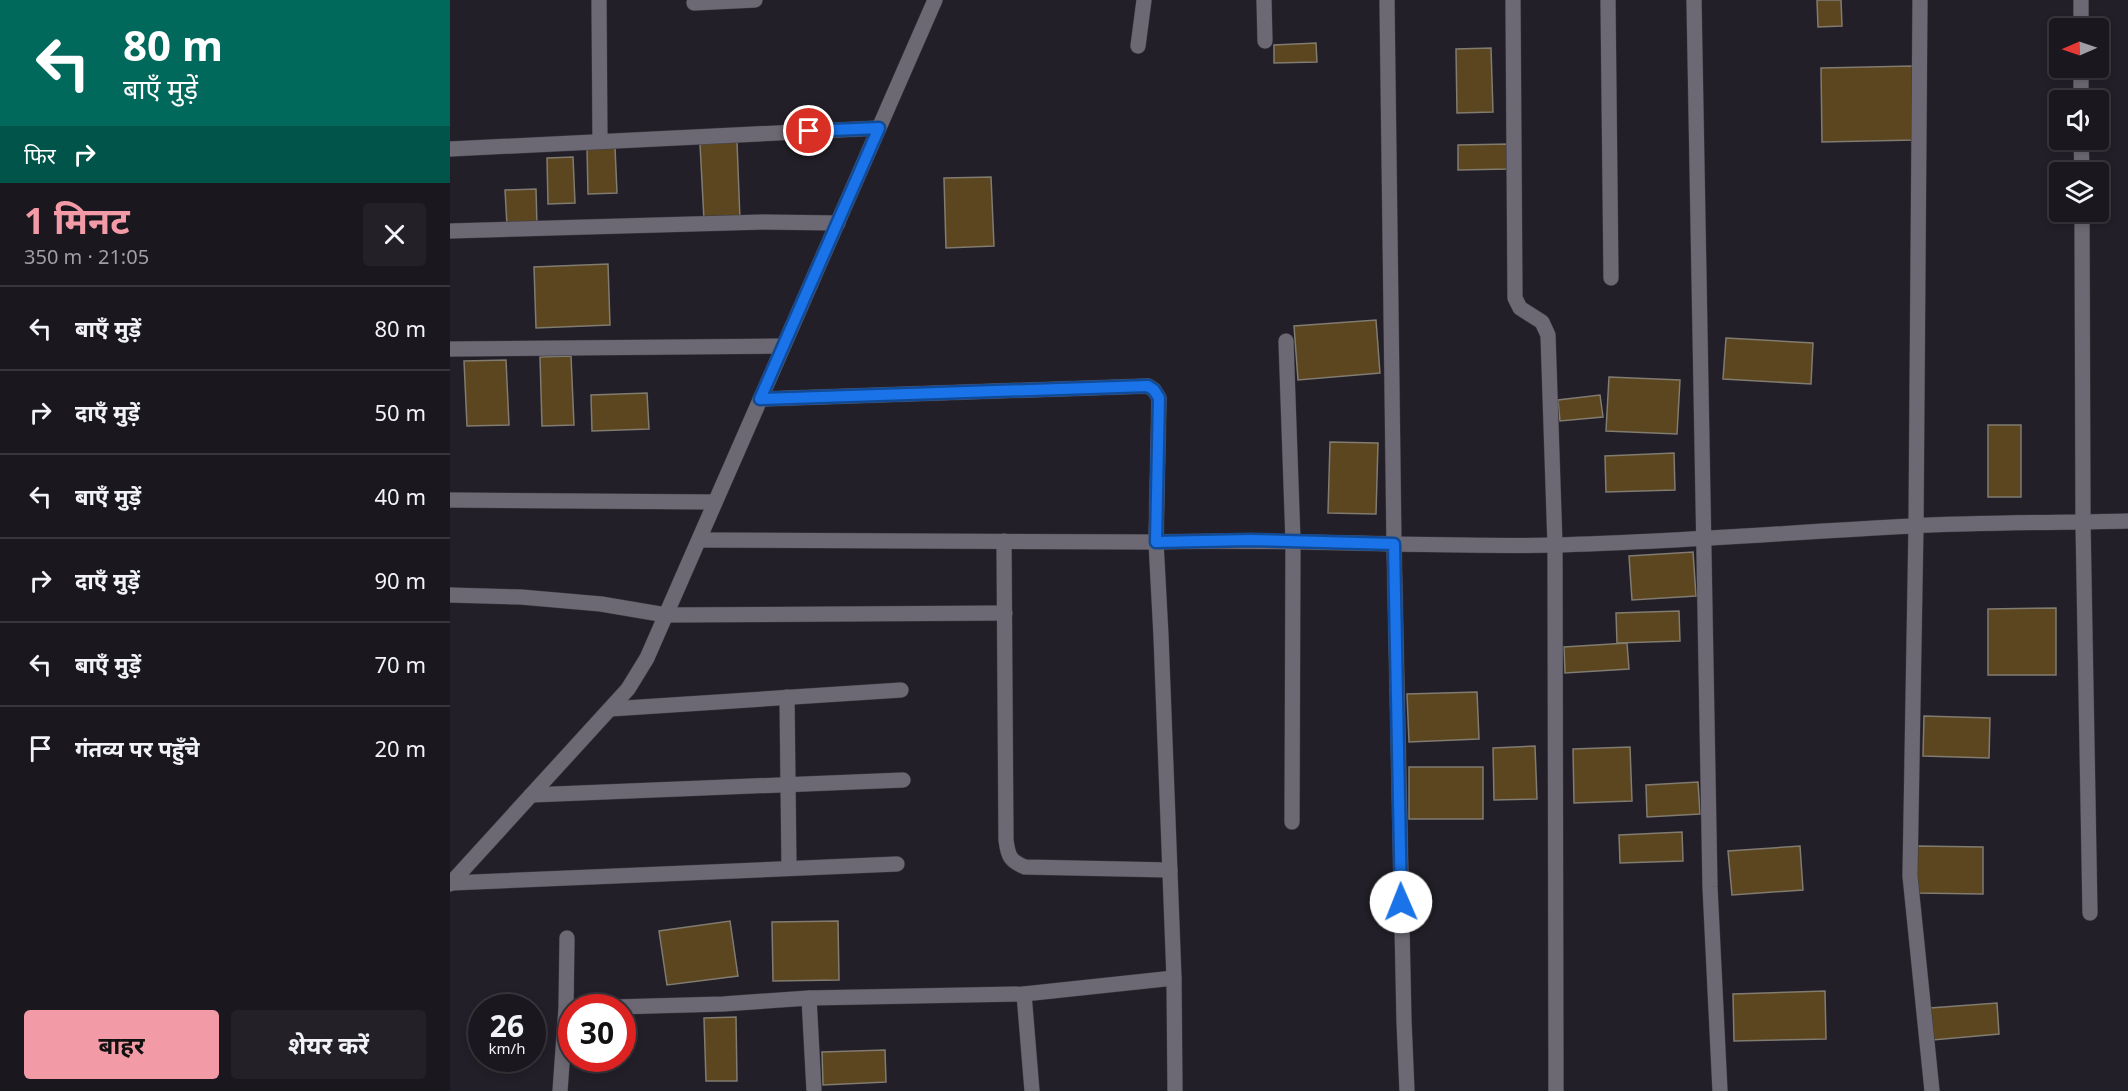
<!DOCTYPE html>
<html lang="hi">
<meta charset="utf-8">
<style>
:root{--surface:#1a171e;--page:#232027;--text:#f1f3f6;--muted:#9f9fa4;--line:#38363c;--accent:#f39aa7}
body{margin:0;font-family:"Noto Sans","Noto Sans Devanagari",sans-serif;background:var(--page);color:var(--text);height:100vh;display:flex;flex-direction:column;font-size:22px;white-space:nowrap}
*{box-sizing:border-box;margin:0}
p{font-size:20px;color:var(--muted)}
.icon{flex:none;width:33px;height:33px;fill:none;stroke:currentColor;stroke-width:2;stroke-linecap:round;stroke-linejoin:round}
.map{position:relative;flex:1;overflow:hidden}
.drawer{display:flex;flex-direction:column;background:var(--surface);width:450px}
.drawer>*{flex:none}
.hud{background:#00695c;color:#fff;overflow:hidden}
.needle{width:39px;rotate:268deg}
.fabs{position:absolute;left:1599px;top:18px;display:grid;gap:12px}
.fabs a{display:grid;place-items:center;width:60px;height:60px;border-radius:6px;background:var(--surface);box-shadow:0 3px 9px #0003,0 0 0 2px var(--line);font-size:30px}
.speed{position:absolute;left:18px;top:994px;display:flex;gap:12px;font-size:30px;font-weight:700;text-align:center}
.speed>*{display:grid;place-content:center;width:78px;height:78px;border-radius:50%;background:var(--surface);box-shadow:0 3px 9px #0003,0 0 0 2px var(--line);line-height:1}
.speed small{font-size:15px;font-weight:400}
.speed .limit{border:9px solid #d22;background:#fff;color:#111}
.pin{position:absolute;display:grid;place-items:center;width:51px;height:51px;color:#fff;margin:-26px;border:3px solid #fff;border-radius:50%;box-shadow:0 2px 6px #0007}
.me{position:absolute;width:66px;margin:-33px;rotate:359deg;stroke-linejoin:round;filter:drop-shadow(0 0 4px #0008)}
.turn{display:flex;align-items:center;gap:21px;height:126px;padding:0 24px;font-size:27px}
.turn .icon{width:78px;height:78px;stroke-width:2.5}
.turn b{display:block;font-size:42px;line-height:51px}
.then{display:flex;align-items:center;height:57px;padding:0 24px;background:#0003;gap:12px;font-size:22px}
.round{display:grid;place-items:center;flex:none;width:63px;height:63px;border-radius:6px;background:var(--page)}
.overview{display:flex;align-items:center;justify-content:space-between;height:102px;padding:0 24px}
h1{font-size:36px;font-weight:700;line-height:45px;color:var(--accent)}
.action{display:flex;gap:12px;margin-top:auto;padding:12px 24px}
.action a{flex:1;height:69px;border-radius:6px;background:var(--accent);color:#111;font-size:24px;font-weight:700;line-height:69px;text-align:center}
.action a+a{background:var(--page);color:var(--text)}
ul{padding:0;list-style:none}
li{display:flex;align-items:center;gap:18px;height:84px;padding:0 24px;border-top:2px solid var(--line)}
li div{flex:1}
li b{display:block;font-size:22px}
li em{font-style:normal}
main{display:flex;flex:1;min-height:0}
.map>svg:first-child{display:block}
.building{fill:#5b4620;stroke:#817b70;stroke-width:1.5}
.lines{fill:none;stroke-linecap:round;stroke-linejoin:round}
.minor-casing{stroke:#3b3941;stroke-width:16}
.minor{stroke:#6c6974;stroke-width:15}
.route-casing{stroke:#114b97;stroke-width:15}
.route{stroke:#1a73e8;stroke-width:10}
</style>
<main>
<section class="drawer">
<div class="hud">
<div class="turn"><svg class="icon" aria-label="left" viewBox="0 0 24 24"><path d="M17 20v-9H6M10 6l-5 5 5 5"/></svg><div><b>80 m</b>बाएँ मुड़ें</div></div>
<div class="then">फिर<svg class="icon" aria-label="right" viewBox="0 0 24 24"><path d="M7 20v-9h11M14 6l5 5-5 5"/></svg></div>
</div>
<div class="overview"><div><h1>1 मिनट</h1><p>350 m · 21:05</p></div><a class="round"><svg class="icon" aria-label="close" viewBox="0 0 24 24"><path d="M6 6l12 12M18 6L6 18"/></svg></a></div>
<ul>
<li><svg class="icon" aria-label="left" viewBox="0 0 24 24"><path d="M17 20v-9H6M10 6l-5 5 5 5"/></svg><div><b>बाएँ मुड़ें</b></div><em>80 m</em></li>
<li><svg class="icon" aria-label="right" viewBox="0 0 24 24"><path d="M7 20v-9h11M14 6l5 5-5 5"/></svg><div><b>दाएँ मुड़ें</b></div><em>50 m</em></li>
<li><svg class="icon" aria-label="left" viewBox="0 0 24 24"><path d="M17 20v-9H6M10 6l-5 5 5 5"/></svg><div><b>बाएँ मुड़ें</b></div><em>40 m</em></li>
<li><svg class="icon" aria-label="right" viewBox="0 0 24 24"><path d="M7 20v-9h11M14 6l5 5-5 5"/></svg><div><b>दाएँ मुड़ें</b></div><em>90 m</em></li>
<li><svg class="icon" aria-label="left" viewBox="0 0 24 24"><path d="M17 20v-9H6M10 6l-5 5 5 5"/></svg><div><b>बाएँ मुड़ें</b></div><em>70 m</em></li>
<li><svg class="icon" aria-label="arrive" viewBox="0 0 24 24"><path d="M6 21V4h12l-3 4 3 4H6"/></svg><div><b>गंतव्य पर पहुँचे</b></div><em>20 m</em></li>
</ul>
<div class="action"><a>बाहर</a><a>शेयर करें</a></div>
</section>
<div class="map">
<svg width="1678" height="1091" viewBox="0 0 1678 1091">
<rect width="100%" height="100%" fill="#221f28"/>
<g class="building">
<path d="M1367,0H1391L1392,26L1368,27Z"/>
<path d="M866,43L867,62L824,63V45Z"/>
<path d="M1041,48L1043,112L1007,113L1006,49Z"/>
<path d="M1463,66L1464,140L1372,142L1371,68Z"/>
<path d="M287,142L290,220H254L250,144Z"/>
<path d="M1058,144L1059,169L1008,170V145Z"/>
<path d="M165,147L167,193L138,194L137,148Z"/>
<path d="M123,157L125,203L98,204L97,158Z"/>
<path d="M541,177L544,246L496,248L494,178Z"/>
<path d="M86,189L87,225L57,226L55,190Z"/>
<path d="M158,264L160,325L86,328L84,267Z"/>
<path d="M926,320L930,373L848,380L844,326Z"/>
<path d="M1276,338L1363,343L1361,384L1273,379Z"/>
<path d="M121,356L124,425L92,426L90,357Z"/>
<path d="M56,360L59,425L17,426L14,361Z"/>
<path d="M1159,377L1230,380L1227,434L1156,431Z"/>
<path d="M197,393L199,429L142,431L141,395Z"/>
<path d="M1150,395L1153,417L1110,421L1108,400Z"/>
<rect x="1538" y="425" width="33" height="72"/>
<path d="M880,442L928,443L926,514L878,513Z"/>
<path d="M1224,453L1225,490L1156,492L1155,456Z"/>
<path d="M1243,552L1246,596L1182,600L1179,556Z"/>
<path d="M1606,608V675H1538V609Z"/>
<path d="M1229,611L1230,641L1167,643L1166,613Z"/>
<path d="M1177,643L1179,669L1115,673L1114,647Z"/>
<path d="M1027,692L1029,739L959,742L957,694Z"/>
<path d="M1474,716L1540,718L1539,758L1473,756Z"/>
<path d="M1085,746L1087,799L1044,800L1043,748Z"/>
<path d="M1180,747L1182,801L1124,803L1123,749Z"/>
<rect x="959" y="767" width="74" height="52"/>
<path d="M1248,782L1250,814L1197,817L1196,785Z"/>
<path d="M1232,832L1233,861L1170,863L1169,835Z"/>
<path d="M1350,846L1353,890L1282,895L1278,851Z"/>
<path d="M1467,846L1533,847V894L1467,893Z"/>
<path d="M280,921L288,976L217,985L209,931Z"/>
<path d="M388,921L389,980L323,981L322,922Z"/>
<path d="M1375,991L1376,1039L1284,1041L1283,994Z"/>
<path d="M1547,1003L1549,1034L1483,1040L1480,1008Z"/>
<path d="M286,1017L287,1081H256L254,1018Z"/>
<path d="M435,1050L436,1082L373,1085L372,1052Z"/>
</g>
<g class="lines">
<g class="minor-casing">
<g id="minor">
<path d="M149,0L150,141"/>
<path d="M814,0L815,41"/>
<path d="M937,0L944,544L954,1021L957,1091"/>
<path d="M1063,0L1065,298L1070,308L1092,322L1098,335L1105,545L1106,1091"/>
<path d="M1158,0L1161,278"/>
<path d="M1244,0L1260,887L1270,1091"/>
<path d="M1470,0L1466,526L1460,876L1482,1091"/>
<path d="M1631,0V28"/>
<path d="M244,3L305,0"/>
<path d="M688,46L694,0"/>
<path d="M1631,68V100"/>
<path d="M1631,140L1632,172"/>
<path d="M0,149L429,128"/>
<path d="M1632,212L1633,522L1640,913"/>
<path d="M0,231L313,222L388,223"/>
<path d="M836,341L843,541L842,822"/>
<path d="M0,349L333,346"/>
<path d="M310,399L698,386L704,390L709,398L706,542L711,636L724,978L725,1091"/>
<path d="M0,500L265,502"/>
<path d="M249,540L706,542C839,538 973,548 1107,545C1226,542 1344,532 1463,526C1534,522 1606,523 1678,521"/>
<path d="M554,541L556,840C558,856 560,861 575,867L720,870"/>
<path d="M0,595L71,597L151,604L216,615L555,613"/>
<path d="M337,697L339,868"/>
<path d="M160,709L451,690"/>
<path d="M81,795L453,780"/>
<path d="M1,883L447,864"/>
<path d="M0,884L178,689L197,658L485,0"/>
<path d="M574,994L582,1091"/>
<path d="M359,998L364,1091"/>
<path d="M129,1008L273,1004L359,998L574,994L724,978"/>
<path d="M110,1091L116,1008L117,938"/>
</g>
</g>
<use href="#minor" class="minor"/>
</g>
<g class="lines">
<g class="route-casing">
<path id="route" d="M359,131L429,128L310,399L698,386L704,390L709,398L706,542L801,540L944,544L951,902"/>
</g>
<use href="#route" class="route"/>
</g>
</svg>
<div class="fabs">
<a><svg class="needle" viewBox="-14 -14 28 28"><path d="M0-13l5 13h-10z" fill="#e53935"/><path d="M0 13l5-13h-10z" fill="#9f9fa4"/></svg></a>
<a><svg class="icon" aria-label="sound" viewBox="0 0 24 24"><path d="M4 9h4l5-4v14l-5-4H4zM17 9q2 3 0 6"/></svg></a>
<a><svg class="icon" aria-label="layers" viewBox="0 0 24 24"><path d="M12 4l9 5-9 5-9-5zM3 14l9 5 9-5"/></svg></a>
</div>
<div class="speed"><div>26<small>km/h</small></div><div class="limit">30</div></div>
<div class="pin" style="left:359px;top:131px;background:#d93025"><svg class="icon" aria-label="arrive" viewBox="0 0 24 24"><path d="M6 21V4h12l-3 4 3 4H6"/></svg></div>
<svg class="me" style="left:951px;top:902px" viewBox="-20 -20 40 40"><circle r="19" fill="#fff"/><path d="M0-13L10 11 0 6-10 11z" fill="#1a73e8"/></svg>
</div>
</main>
